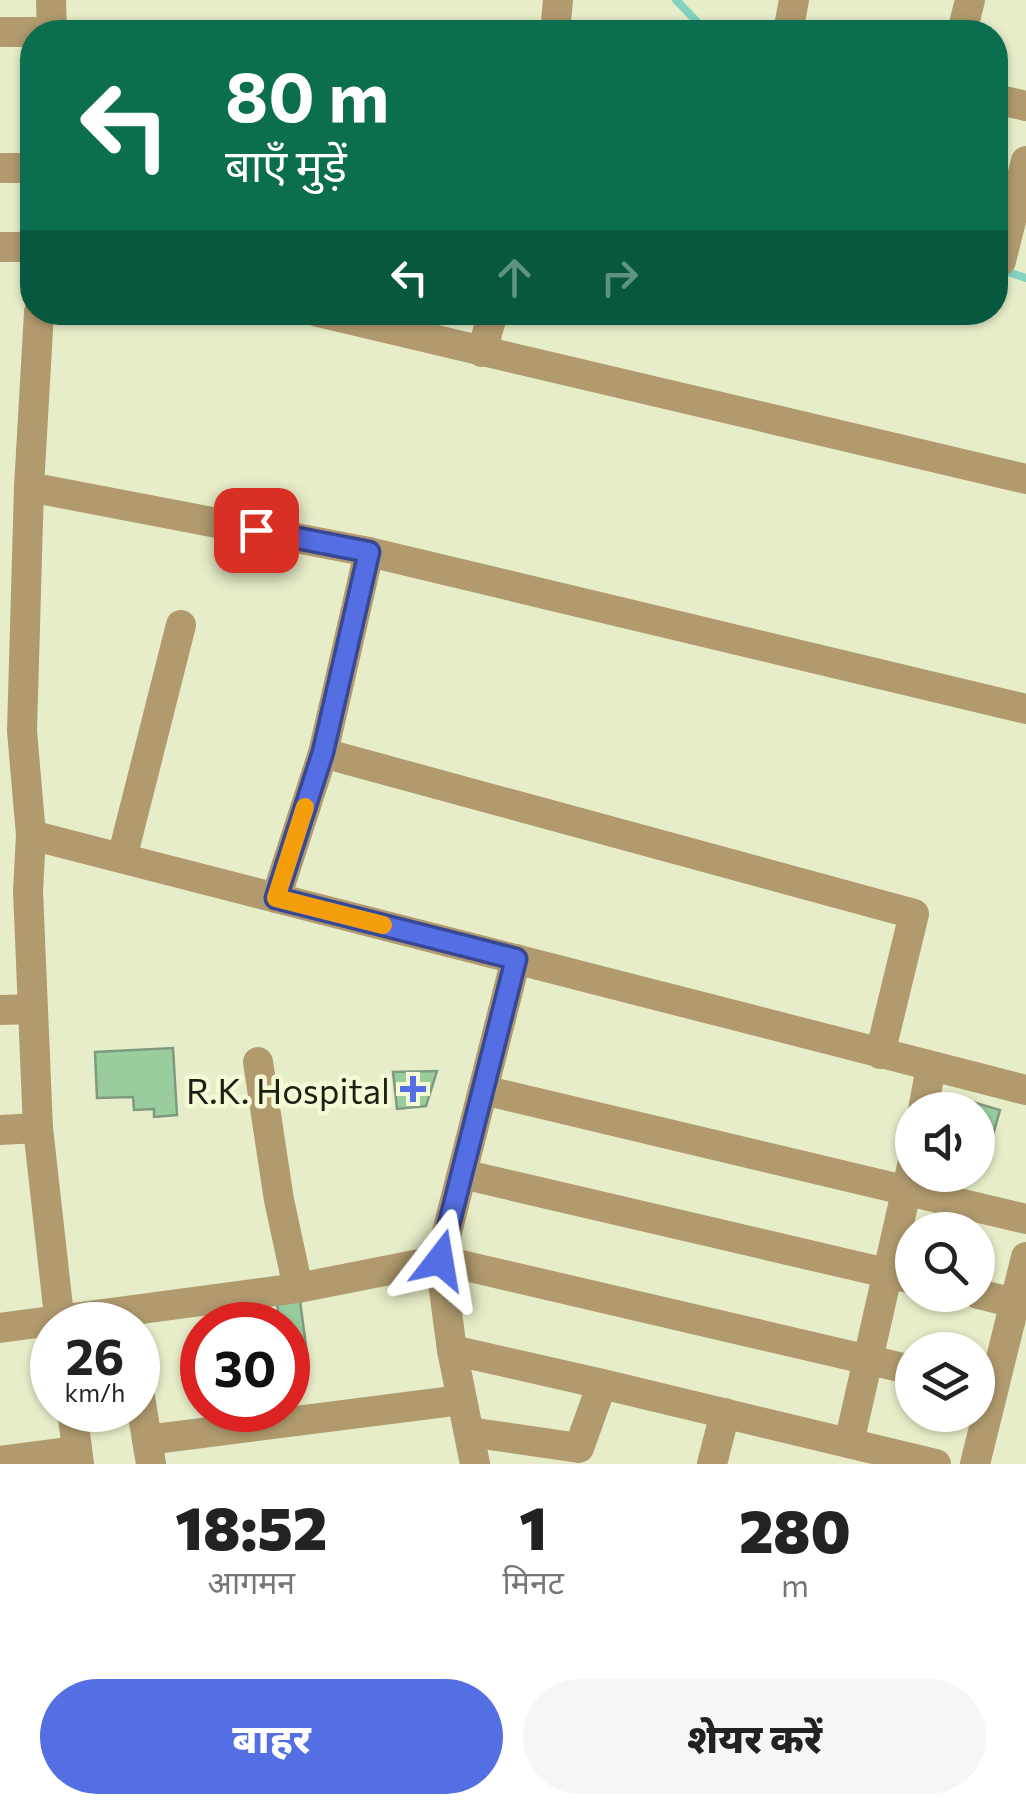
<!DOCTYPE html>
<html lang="hi">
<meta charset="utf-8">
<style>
:root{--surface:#fff;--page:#f6f6f6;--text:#222;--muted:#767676;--accent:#546ee3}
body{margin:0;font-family:Commissioner,"Noto Sans Devanagari",sans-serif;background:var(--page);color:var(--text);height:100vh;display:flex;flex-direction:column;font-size:38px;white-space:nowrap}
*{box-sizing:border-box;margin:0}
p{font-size:32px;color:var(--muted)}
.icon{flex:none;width:55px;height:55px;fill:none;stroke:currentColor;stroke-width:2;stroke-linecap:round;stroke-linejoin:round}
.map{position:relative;height:1464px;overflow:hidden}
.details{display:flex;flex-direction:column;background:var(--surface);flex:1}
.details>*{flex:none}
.guide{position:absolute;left:20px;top:20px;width:988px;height:305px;border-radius:40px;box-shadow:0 2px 8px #0004;background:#0b6e4f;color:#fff;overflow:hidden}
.controls{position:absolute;left:895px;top:1092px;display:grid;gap:20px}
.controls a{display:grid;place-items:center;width:100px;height:100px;border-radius:50%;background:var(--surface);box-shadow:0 2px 8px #0004;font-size:50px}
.speed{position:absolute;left:30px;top:1302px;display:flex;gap:20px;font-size:50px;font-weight:700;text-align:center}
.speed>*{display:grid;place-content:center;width:130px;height:130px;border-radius:50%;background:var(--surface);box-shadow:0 2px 8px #0004;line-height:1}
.speed small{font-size:25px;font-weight:400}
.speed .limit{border:15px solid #d22;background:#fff;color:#111}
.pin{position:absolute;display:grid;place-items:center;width:85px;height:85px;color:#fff;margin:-42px;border-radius:20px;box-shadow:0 5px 15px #0006}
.me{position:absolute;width:110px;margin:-55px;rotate:14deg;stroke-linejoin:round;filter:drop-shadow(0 0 8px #0008)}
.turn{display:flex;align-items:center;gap:35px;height:210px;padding:0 40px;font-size:45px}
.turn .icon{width:130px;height:130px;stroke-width:2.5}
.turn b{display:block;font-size:70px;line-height:85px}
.lanes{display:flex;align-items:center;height:95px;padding:0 40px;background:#0003;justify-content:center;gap:50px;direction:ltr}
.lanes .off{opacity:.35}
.eta{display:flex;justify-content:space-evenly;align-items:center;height:170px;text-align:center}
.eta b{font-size:60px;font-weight:800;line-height:70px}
.action{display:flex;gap:20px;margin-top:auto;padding:20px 40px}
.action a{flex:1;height:115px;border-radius:60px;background:var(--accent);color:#fff;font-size:40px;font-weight:800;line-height:115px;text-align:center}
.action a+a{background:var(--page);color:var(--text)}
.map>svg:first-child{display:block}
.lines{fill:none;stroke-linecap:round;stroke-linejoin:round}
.stream{stroke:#81d3c0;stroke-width:8}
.building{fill:#9acd9d;stroke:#7e9a80;stroke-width:2.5}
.street{stroke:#b09a6e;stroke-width:30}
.route-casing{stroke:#374894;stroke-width:25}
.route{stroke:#546ee3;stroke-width:18}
.slow{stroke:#f59e0b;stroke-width:18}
.poi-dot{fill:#546ee3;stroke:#f4fad5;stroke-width:4}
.labels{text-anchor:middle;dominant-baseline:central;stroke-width:9;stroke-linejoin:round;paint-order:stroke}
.poi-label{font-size:35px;fill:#1d1f12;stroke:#f4fad5;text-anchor:end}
</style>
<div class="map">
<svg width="1026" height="1464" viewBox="0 0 1026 1464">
<rect width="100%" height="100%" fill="#e7edc8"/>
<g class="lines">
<g class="stream">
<path d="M676,0L707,32"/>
<path d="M1002,270L1026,278"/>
</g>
</g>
<g class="building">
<path d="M173,1048L177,1115L154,1117V1109L134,1110L133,1097L97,1098L95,1052Z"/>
<path d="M437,1071L426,1106L397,1109L393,1072Z"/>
<path d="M959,1098L1000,1110L984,1166L978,1164V1110H956Z"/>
<path d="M300,1301L308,1361L288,1363V1325H280L277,1304Z"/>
</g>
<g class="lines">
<g class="street">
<path d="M51,0L52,32"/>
<path d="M0,32H52"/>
<path d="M555,32L558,0"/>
<path d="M788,32L794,0"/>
<path d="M962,32L970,0"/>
<path d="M995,99L1026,106"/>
<path d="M0,168H32"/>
<path d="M0,247H32"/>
<path d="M1001,261L1026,161"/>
<path d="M39,312L29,487L22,731L31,835L28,891L38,1128L60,1325"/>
<path d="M318,312L1026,479"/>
<path d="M482,352L493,312"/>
<path d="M29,487L369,552L1026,709"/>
<path d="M323,753L914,914L880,1054"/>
<path d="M31,835L1026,1090"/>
<path d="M122,858L181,625"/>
<path d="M276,898L323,753L369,552"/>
<path d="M516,959L440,1260L912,1370"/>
<path d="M0,1010L32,1009"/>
<path d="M258,1062L279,1200L298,1288"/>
<path d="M483,1090L1026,1219"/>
<path d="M923,1110L931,1067"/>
<path d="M0,1130L38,1128"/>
<path d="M462,1174L912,1279"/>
<path d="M978,1294L1015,1303"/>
<path d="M0,1328L298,1288L440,1260L452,1350L475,1464"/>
<path d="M452,1350L602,1384L936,1464"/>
<path d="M138,1385L151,1464"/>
<path d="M72,1410L79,1464"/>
<path d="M469,1432L579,1448L602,1384"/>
<path d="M147,1440L461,1400"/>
<path d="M849,1443L912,1166"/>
<path d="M0,1461L77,1451"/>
<path d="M712,1464L725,1413"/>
<path d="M975,1464L1026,1257"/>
</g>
</g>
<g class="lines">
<g class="route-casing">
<path id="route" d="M256,530L369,552L323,752L276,898L516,959L440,1260"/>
</g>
<use href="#route" class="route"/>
<path class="slow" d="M305,807L276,898L383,925"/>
</g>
<path class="poi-dot" d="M408 1074h10v10h10v10h-10v10h-10v-10h-10v-10h10z"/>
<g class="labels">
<g class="poi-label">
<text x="390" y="1089">R.K. Hospital</text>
</g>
</g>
</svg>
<div class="controls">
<a><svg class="icon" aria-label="sound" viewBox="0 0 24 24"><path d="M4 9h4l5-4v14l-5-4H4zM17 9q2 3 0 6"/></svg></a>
<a><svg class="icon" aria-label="search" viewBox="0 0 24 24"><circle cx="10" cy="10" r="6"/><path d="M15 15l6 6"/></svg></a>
<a><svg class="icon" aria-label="layers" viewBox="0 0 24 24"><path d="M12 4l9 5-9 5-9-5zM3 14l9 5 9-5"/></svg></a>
</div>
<div class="speed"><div>26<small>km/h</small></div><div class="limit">30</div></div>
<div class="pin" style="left:256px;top:530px;background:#d93025"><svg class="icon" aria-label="arrive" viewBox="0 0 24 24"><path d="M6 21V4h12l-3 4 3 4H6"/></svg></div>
<svg class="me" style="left:440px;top:1260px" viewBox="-20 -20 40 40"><path d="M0-17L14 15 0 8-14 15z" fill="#546ee3" stroke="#fff" stroke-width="4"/></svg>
<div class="guide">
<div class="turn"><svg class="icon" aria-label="left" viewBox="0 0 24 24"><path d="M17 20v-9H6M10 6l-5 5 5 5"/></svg><div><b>80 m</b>बाएँ मुड़ें</div></div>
<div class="lanes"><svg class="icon" aria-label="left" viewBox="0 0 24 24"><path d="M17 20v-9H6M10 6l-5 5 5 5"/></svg><svg class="icon off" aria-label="ahead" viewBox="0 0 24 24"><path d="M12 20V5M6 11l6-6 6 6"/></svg><svg class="icon off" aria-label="right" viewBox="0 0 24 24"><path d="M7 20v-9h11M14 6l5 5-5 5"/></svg></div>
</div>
</div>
<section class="details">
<div class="eta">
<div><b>18:52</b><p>आगमन</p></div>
<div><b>1</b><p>मिनट</p></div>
<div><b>280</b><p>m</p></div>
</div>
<div class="action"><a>बाहर</a><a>शेयर करें</a></div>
</section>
